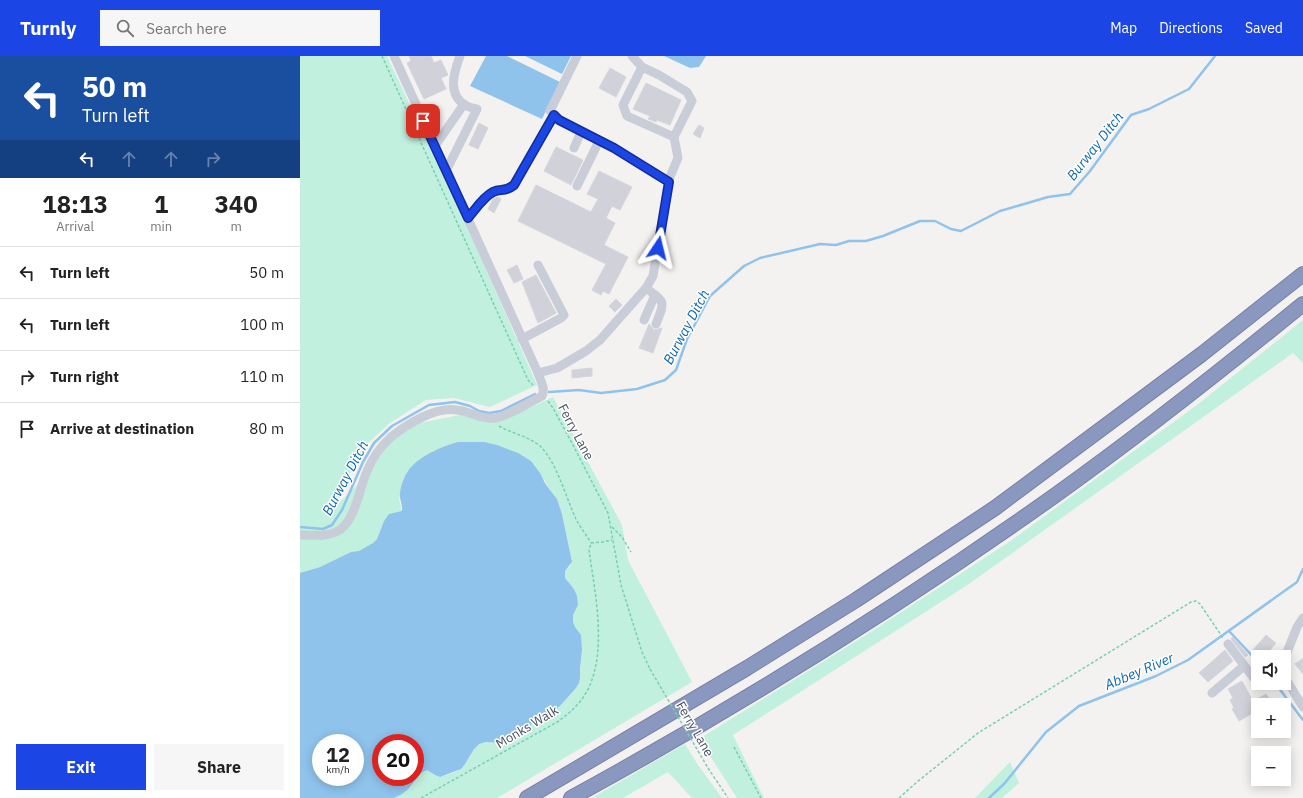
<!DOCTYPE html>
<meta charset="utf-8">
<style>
:root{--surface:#fff;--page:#f6f6f6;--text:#222;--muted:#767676;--line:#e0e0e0;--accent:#1b45e4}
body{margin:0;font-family:"IBM Plex Sans",sans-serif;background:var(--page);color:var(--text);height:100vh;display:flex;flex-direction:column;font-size:15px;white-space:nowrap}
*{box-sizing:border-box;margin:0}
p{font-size:13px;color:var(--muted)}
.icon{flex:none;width:22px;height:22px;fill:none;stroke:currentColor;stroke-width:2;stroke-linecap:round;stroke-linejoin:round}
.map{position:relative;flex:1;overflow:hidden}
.panel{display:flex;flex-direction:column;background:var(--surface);width:300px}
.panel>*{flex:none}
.guide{background:#1a4fa0;color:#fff;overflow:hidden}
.fabs{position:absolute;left:951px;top:594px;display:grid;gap:8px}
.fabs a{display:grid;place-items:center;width:40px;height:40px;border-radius:0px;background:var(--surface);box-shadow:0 2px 10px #0003;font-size:20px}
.speed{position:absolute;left:12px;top:678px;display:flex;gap:8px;font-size:20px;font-weight:700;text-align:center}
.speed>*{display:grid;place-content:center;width:52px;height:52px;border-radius:50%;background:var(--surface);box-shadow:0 2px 10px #0003;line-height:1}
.speed small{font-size:10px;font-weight:400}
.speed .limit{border:6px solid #d22;background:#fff;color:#111}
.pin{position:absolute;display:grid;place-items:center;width:34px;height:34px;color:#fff;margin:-17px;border-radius:8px;box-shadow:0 2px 6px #0006}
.me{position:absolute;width:44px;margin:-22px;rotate:10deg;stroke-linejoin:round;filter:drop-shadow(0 0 3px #0008)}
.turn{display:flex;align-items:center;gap:14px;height:84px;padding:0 16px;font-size:18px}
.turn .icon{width:52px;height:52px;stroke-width:2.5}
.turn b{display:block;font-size:28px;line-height:34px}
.lanes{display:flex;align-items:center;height:38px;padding:0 16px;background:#0003;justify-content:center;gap:20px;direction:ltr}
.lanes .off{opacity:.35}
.eta{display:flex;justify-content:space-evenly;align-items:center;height:68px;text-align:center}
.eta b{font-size:24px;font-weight:700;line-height:28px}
.primary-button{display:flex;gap:8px;margin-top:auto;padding:8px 16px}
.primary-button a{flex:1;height:46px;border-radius:0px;background:var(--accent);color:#fff;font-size:16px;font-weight:700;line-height:46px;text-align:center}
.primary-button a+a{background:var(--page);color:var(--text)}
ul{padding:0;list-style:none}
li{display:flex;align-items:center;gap:12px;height:52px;padding:0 16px;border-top:1px solid var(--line)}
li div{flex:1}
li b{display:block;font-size:15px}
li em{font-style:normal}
header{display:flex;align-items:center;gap:24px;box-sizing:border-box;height:56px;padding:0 20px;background:var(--accent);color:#fff}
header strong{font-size:19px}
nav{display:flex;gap:22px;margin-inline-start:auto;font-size:14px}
.search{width:280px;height:36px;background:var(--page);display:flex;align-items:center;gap:10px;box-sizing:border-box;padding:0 14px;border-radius:0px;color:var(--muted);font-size:15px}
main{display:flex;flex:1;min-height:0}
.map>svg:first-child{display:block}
.green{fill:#c1f0de}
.water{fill:#8fc3ec;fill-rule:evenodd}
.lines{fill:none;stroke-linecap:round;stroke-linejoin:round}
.stream{stroke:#8fc3ec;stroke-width:2.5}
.building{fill:#d1d2d9;stroke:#d5d6dd}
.highway-casing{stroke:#7582ab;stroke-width:16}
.path{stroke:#79ceb7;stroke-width:1.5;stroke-dasharray:3 2;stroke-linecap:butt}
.minor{stroke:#c8cdd8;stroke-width:9}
.highway{stroke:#8a98bf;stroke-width:14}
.path-bridge{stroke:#79ceb7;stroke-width:1.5;stroke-dasharray:3 2;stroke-linecap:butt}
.route-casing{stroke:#122d94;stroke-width:10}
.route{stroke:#1b45e4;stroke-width:7}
.labels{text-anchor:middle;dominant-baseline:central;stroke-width:3;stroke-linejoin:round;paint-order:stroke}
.street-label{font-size:13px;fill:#49505f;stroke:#fff}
.water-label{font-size:14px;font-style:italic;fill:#0e67ad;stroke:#fff}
</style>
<header>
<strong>Turnly</strong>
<div class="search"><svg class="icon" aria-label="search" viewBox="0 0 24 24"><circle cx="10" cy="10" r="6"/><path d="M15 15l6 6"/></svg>Search here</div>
<nav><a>Map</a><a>Directions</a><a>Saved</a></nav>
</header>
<main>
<section class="panel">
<div class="guide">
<div class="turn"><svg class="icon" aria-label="left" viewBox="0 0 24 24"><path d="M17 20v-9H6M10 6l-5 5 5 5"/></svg><div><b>50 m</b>Turn left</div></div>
<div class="lanes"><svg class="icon" aria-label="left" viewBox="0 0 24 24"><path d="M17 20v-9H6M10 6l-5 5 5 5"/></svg><svg class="icon off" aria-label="ahead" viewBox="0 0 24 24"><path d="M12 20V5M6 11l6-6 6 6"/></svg><svg class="icon off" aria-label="ahead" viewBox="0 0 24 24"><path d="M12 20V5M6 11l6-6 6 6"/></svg><svg class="icon off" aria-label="right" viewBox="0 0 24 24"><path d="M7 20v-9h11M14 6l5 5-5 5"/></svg></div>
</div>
<div class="eta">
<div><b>18:13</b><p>Arrival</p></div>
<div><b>1</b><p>min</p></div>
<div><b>340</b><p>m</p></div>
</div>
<ul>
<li><svg class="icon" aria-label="left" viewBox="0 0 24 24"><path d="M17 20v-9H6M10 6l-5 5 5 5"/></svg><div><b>Turn left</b></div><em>50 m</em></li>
<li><svg class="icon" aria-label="left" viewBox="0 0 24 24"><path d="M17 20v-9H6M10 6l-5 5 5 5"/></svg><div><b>Turn left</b></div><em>100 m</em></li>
<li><svg class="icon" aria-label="right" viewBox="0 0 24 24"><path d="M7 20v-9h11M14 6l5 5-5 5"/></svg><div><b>Turn right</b></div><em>110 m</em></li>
<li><svg class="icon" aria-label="arrive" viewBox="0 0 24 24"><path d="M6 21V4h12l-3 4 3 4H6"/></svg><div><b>Arrive at destination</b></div><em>80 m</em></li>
</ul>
<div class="primary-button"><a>Exit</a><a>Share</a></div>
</section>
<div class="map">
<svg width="1003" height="742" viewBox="0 0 1003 742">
<rect width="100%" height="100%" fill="#f4f2f1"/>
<g class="green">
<path d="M0,0H87L169,175L237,329L190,351L154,342L126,344L90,367L66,389L50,418L34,452L69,417L91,384L119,367L160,359L204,364L253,341L322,469L328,504L392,626L197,742H94C101,739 106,736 111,730C116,725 118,719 124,714C129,713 130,717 135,719C141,722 149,718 155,716C170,709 168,695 179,688C186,684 196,689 203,686C206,685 208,682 210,680C216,675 230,666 238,667L260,650L276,632L279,627L282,594L273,566V559L278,549L274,533L265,522V515L271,509L269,492L262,458L257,443L246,429L245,424L123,402L113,409L107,416L99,443L102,455L99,457H91L84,465L77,483L73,487L59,495L51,496L20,511L0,517Z"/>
<path d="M1003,264V307L993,297L666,530L433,679L464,742H437L399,683L566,579L709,486L897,349Z"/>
<path d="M385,688L398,709L422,742H392L368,716L323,742H292Z"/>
<path d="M710,706L719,727L702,742H675Z"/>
</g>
<g class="water">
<path d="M186,0H207L260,26L242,63L170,30Z"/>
<path d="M225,0H271L262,18Z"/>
<path d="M364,0H406L399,11L390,12Z"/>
<path d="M158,386H184L197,389L218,397L231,405L240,417L246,429L257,443L262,458L272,506L265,515V522L274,533L277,540L278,549L273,559V566L275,571L281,579L282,594L280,613V622L279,627L276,632L260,650L240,667H234L219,675L202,687L186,686L179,688L174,693L165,708L161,713L140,721L135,719L127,714C117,717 114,729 106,735C103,738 98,740 94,742H0V517L20,511L51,496L59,495L73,487L77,483L84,465L89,458L102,455C103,449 99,443 100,437C101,428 106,415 113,409C123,399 145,389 158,386ZM21,687H55V721H21ZM81,687H115V721H81Z"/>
</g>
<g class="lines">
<g class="stream">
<path d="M249,336L279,334L301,337L337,333L365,324L376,314L387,283L410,240L444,210L460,202L520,188L536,189L549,185H566L583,180L620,165H635L651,173L661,175L700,155L748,141L770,138L790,115L831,59L849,53L889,33L915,0"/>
<path d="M0,471L23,473L32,469L42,454L63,406L74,387L92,370L129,349L155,346L170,350L179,355L189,357L201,355L235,338"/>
<path d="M929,575L958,606"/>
<path d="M975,627L1003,664"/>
<path d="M689,742L704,728L746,676L779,650L856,620L888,604L997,526L1003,513"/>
</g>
</g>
<g class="building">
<path d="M109,0H131L134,7L141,4L148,19L141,22L146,33L124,43L107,7L111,5Z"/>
<path d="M310,12L326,21L316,41L299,32Z"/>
<path d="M346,27L381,44L370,69L357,64L356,66L348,63L350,60L333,53Z"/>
<path d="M179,67L188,72L178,93L169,89Z"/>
<path d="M399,69L404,72L400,82L393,78Z"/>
<path d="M256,91L283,104L271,129L244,115Z"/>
<path d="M299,115L332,131L320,154L312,150L306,162L315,167L304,189L328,201L309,238L303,235L301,239L292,234L306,208L218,165L236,129L291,156L298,143L287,138Z"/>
<path d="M198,141L201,143L194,157L188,153L193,143Z"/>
<path d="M217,209L223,223L214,227L207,214Z"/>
<path d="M236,219L256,257L238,267L222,226Z"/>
<path d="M316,243L322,249L315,256L309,250Z"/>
<path d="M349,268L354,274L362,272L353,297L339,292Z"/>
<path d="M292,312V320L272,322V314Z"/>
<path d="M966,579L976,587L964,601H959L952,595Z"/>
<path d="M933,581L948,599L945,601L931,583Z"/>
<path d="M925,594L933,605L908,626L899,617Z"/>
<path d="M1003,602V618L995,608Z"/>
<path d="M942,625L953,645L966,638L972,646L967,649H958V654L939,665L932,653L934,652L930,644L933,642L928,633Z"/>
</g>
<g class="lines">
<g class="highway-casing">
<g id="highway">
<path d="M227,742L447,612L556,544L695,452L902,298L1003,218"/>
<path d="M271,742C438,651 601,549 757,438C841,378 923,313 1003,248"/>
</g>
</g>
<g class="path">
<path d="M82,0L228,324L233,329"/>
<path d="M248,345L253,352L274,391L308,457L321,529L342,596L350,613"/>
<path d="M199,370C213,378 228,380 240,390C256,405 266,441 275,461C279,470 286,478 291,487"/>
<path d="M312,471L322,481L331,496"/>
<path d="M434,691L461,742"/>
<path d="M408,712L428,742"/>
<path d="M121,742L259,665C265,660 272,655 277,649C312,612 295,539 289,494L291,487L303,486L312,484"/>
<path d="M599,742L617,726L678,677L891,546L896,545L900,548L923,582"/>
</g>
<g class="minor">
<path d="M277,0L250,55L259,63L314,92L369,126"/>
<path d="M342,11L323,49L327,60L374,81"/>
<path d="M135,90L164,48"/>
<path d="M274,92L281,76"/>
<path d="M146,115L177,53C173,52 168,51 165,49C147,38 154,16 160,0"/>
<path d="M277,130L299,85"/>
<path d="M168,162C175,154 183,141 193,136C201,132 204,137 214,129L254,59"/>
<path d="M346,232C366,247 365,245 356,268"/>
<path d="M344,264L355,239"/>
<path d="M222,283L261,262L264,259L238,209"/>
<path d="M238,317L257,312L286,295L300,284L346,232L353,220L369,123L378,102L374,81L392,45L387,36L359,19L342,11L332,0"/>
<path d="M0,479C12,479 25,481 36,476C55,468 59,433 67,415C72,403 81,390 91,381C107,368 136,350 157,354C170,355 182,364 195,362C211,359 228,347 242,340C246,332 240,324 238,317L94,0"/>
<path d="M928,588L956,625L958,624"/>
<path d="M984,604L997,571L1003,562"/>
<path d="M984,615L987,625L1003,651"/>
<path d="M912,637L944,610"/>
</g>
<use href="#highway" class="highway"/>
<path class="path-bridge" d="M350,613L408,712"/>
</g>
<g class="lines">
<g class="route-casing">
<path id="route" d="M123,65L168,162C175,154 183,141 193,136C201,132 204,137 214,129L254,59L259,64L314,92L369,126L358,192"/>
</g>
<use href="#route" class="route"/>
</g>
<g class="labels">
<g class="street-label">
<text transform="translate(276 376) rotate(62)">Ferry Lane</text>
<text transform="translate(227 671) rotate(-31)">Monks Walk</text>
<text transform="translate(395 673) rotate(60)">Ferry Lane</text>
</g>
<g class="water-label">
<text transform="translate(795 90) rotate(-52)">Burway Ditch</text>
<text transform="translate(386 271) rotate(-62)">Burway Ditch</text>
<text transform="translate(45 422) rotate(-62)">Burway Ditch</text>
<text transform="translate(839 615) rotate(-23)">Abbey River</text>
</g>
</g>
</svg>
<div class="fabs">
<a><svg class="icon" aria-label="sound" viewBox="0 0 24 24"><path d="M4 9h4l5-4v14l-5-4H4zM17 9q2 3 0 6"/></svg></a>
<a>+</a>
<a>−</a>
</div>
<div class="speed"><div>12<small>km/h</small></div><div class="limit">20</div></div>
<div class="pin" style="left:123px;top:65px;background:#d93025"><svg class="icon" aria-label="arrive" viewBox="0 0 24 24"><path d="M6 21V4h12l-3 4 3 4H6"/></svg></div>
<svg class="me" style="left:358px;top:192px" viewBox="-20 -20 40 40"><path d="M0-17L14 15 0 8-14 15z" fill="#1b45e4" stroke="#fff" stroke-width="4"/></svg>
</div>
</main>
